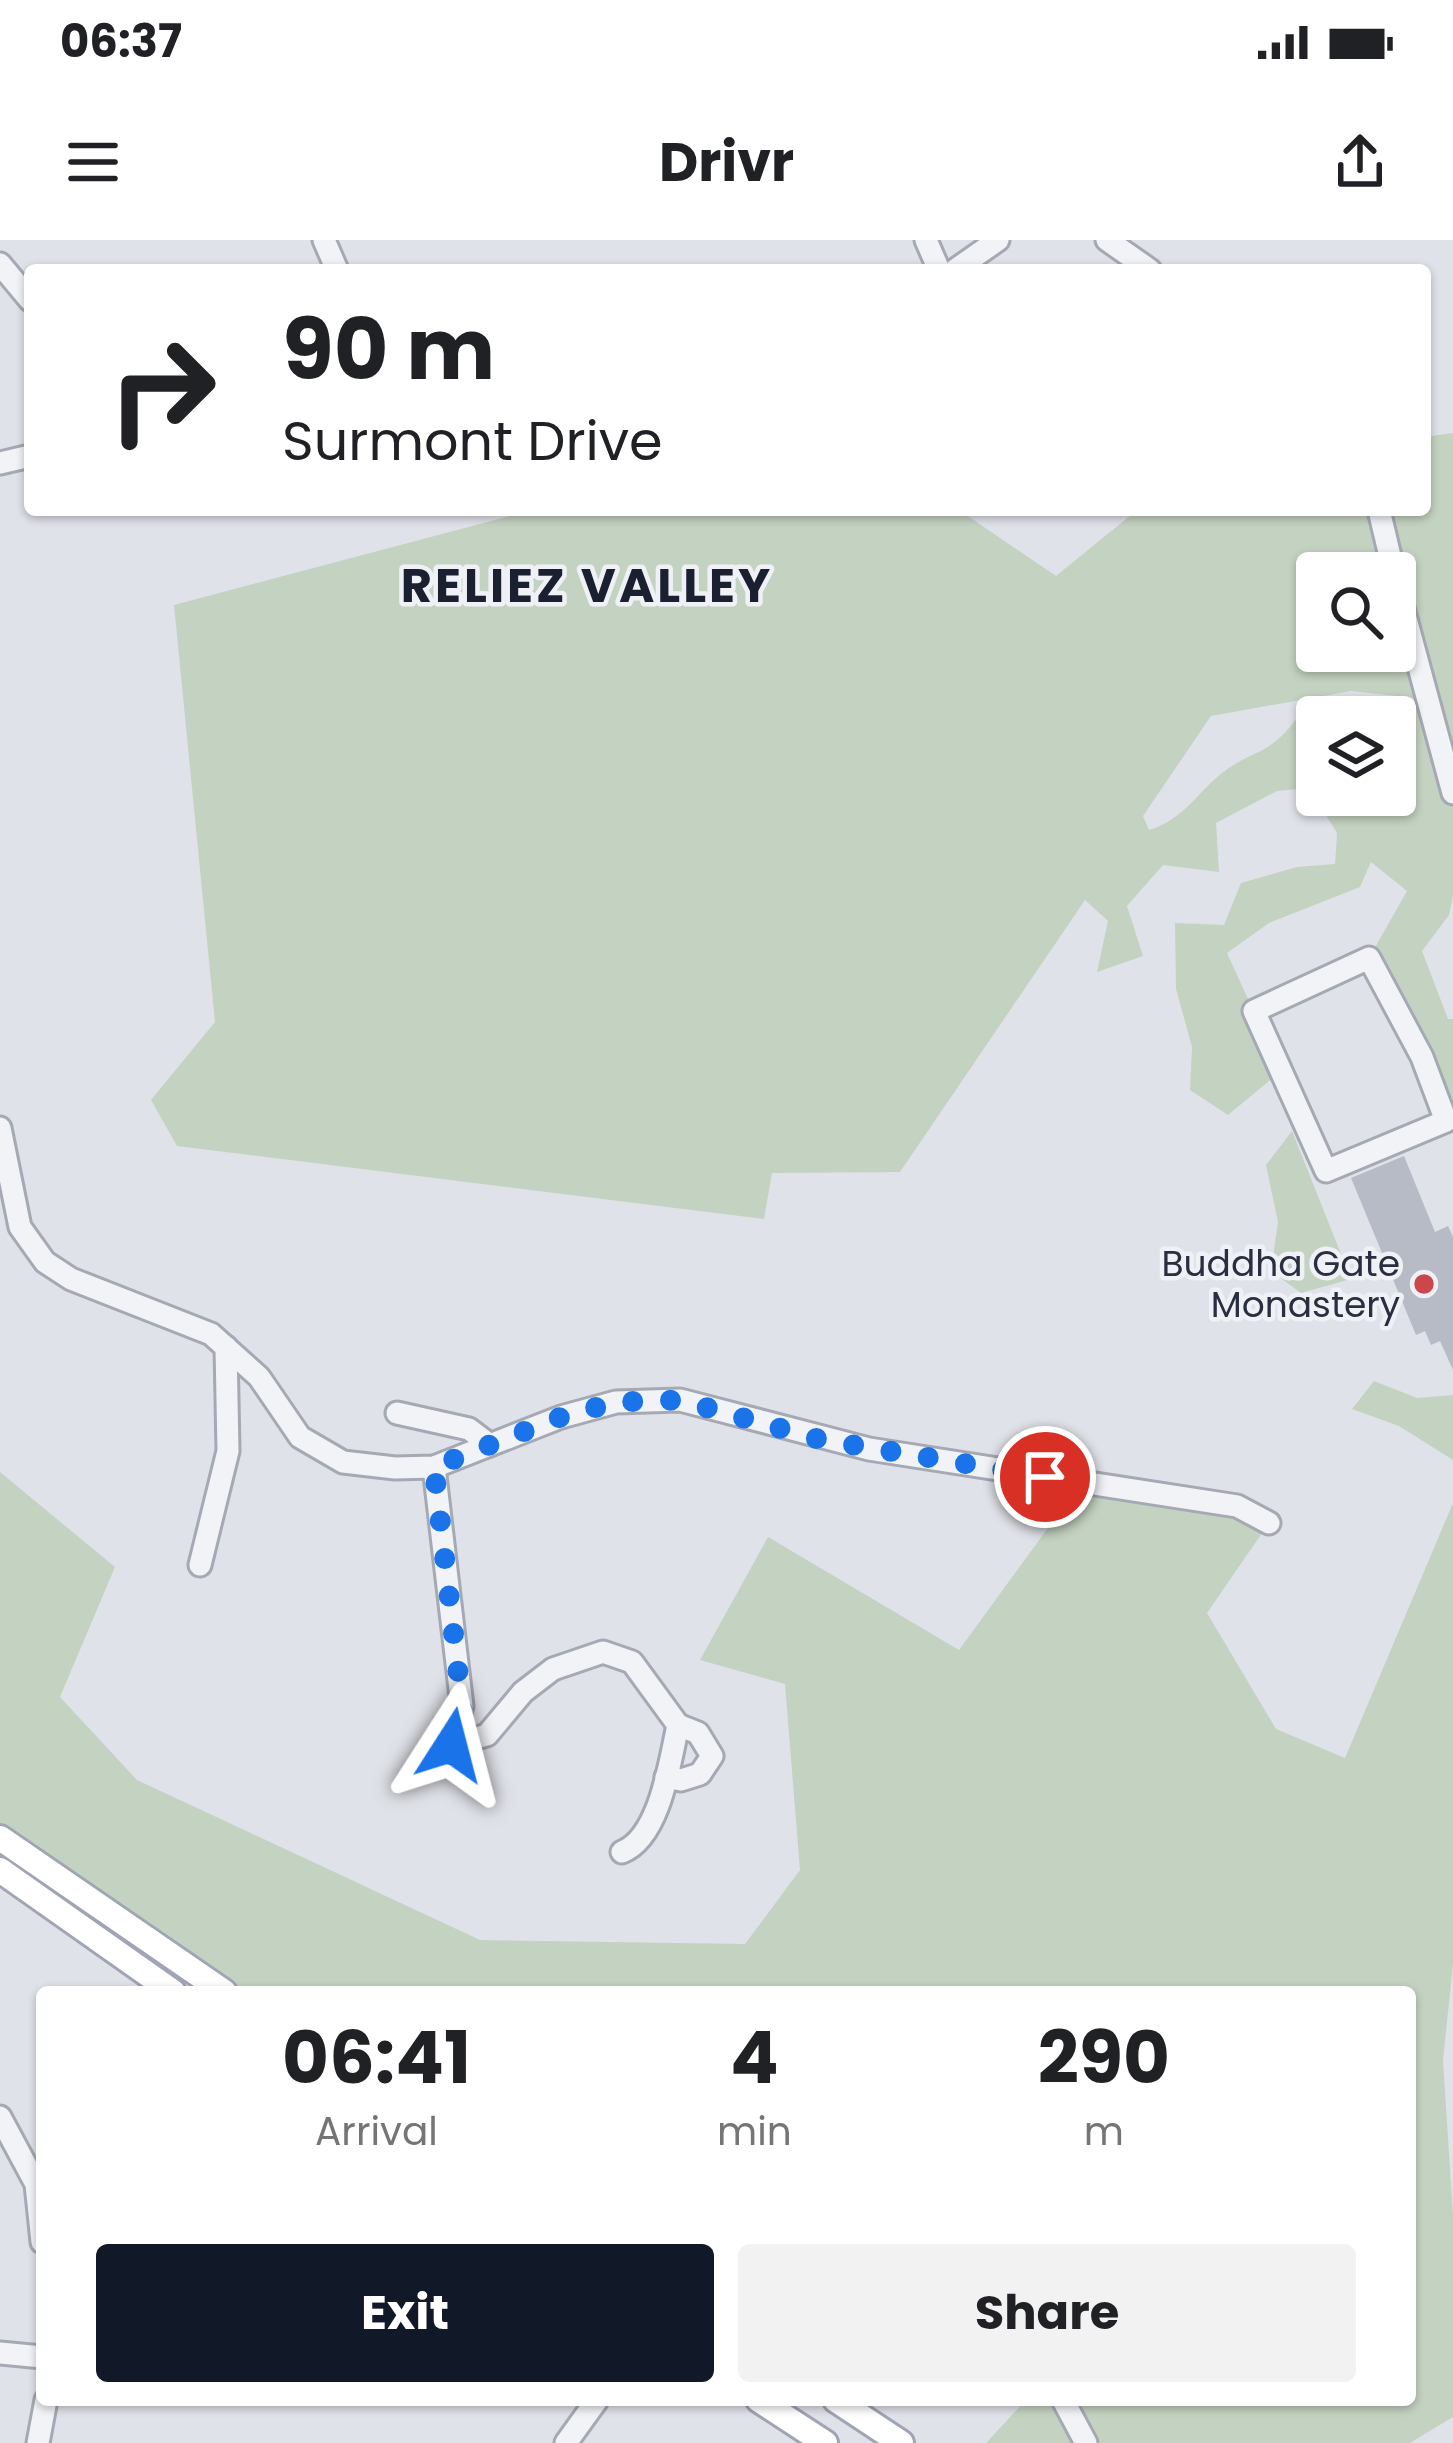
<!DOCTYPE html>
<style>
:root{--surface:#fff;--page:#f2f2f2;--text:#202124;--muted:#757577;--accent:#111827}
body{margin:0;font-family:Poppins,sans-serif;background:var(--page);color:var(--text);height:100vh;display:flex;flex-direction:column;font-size:45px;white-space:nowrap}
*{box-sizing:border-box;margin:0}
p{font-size:39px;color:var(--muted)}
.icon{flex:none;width:66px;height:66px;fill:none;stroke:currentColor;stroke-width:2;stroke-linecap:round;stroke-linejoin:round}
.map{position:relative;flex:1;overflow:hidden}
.drawer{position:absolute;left:36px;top:1746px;width:1380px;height:420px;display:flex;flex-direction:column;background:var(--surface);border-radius:12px;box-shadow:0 3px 9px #0004}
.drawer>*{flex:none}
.guide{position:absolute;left:24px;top:24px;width:1407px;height:252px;border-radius:12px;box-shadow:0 3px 9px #0004;background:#fff;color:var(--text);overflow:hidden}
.controls{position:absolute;left:1296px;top:312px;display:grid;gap:24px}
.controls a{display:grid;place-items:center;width:120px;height:120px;border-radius:12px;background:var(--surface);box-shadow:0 3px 9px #0004;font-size:60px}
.pin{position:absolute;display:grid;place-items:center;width:102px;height:102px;color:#fff;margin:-51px;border:6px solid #fff;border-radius:50%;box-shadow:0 3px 12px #0007}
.me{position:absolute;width:132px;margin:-66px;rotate:9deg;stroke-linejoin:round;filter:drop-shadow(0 0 9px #0008)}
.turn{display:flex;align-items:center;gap:42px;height:252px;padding:0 60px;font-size:54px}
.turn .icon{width:156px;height:156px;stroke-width:2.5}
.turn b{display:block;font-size:84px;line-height:102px}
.eta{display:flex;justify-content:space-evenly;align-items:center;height:204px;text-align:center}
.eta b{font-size:72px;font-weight:700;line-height:84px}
.button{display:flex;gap:24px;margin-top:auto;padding:24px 60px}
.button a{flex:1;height:138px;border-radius:12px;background:var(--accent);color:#fff;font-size:48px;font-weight:700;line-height:138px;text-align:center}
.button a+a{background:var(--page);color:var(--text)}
.status{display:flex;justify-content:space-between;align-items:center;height:84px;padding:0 60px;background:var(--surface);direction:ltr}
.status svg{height:33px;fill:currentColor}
header{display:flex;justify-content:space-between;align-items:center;height:156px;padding:0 60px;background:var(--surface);font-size:54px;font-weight:700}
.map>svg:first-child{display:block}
.green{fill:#c4d2c1;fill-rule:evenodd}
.building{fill:#b7bbc5}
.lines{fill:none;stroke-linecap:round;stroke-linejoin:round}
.minor-casing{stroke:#a5a9b3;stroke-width:27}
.major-casing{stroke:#9fa5b4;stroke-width:30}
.minor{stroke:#f2f3f7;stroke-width:21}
.major{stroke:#fff;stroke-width:24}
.route{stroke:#1a73e8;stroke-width:21;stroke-dasharray:0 37.8}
.poi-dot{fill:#cc464c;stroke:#eff1f6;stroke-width:4.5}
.labels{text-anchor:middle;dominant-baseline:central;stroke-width:9;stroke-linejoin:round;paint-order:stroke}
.poi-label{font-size:36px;fill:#292f40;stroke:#eff1f6;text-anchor:end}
.district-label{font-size:48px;font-weight:bold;letter-spacing:3px;fill:#1b2030;stroke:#eff1f6}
</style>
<div class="status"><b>06:37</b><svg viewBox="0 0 49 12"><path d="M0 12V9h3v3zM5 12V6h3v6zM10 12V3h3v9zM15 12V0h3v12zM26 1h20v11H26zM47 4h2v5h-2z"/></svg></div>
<header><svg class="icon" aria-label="menu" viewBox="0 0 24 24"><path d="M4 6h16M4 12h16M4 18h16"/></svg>Drivr<svg class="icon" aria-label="share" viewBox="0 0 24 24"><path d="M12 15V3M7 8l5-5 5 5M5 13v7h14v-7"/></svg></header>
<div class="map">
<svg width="1453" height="2203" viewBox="0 0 1453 2203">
<rect width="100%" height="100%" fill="#e0e2e9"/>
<g class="green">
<path d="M1453,193V655L1449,675L1422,711L1448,779H1453V881L1369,718L1407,651L1371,622L1360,647L1269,683L1227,713L1281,831L1228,875L1190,850L1192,807L1176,749L1175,683L1224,685L1241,643L1297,627L1335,624L1337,593L1309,548L1277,551L1216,583L1219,632L1163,625L1127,666L1143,716L1097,732L1108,681L1085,660L900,932L772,933L764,979L177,906L151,860L215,782L174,365L533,270H959L1056,336L1137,270H1425V197ZM1317,333H1395V411H1317ZM1351,451L1423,459L1366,476L1330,477H1395V555H1317V478H1297C1268,517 1255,508 1222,533C1196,554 1183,580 1149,590L1143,576L1211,476Z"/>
<path d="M1292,891L1351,1039L1301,1053L1271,1031L1278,982L1266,925Z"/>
<path d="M1374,1141L1417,1158L1453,1155V1220L1399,1186L1352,1169Z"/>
<path d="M0,1232L115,1327L60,1457L137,1540L480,1700L745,1704L800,1630L785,1444L700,1420L768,1297L959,1410L1069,1259L1085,1243L1269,1283L1207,1373L1276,1489L1345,1518L1453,1263V1724L1443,1820L1453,1975V2177L1410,2203H986L1026,2160H1410V1752H224L0,1598Z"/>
</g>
<path class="building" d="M1404,916L1435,992L1448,986L1453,997V1130L1440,1101L1431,1105L1425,1091L1416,1095L1351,938Z"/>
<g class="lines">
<g class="minor-casing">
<g id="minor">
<path d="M324,0L337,30"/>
<path d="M926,0L939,30"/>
<path d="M1107,0L1150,30"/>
<path d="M0,24L30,60"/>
<path d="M955,30L998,0"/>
<path d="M0,223L30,216"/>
<path d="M1379,270L1394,333"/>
<path d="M1395,338L1453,553"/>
<path d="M1369,718L1422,817L1446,881L1326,931L1254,771Z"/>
<path d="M0,888L20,987L45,1022L71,1039L211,1094L259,1137L300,1197L343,1222L395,1228L434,1227L561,1177L616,1162L680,1160L869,1209L1237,1266L1269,1283"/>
<path d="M397,1173L469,1189L490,1205"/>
<path d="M434,1227L462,1466L451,1505"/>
<path d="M200,1325L228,1211L226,1107"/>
<path d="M451,1505L487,1495L523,1452L553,1429L603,1412L632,1422L678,1485C670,1521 660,1597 622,1612"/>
<path d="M666,1537L681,1540L700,1534L712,1516L698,1493L678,1485"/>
<path d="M0,1877L36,1944L42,2002"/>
<path d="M0,2113L42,2117"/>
<path d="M1063,2160L1086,2203"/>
<path d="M38,2203L46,2160"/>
<path d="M566,2203L597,2160"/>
</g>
</g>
<g class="major-casing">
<g id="major">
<path d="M0,1598L224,1752"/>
<path d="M0,1630L173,1752"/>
<path d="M759,2160L825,2203"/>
<path d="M836,2160L901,2203"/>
</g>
</g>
<use href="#minor" class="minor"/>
<use href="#major" class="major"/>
</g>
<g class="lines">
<path class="route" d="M451,1505L462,1466L434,1227L561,1177L616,1162L680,1160L818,1199L1045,1237"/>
</g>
<circle class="poi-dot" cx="1424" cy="1044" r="12"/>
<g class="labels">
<g class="poi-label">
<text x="1400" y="1023">Buddha Gate<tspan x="1400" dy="41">Monastery</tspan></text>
</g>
<g class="district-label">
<text x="587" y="345">RELIEZ VALLEY</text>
</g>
</g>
</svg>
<div class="controls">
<a><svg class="icon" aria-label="search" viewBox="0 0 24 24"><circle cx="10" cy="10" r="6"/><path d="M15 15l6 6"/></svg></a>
<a><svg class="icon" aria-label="layers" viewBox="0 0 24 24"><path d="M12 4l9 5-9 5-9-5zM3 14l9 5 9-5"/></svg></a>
</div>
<div class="pin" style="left:1045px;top:1237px;background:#d93025"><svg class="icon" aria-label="arrive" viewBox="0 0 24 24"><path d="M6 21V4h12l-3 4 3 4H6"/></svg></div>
<svg class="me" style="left:451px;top:1505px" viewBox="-20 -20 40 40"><path d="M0-17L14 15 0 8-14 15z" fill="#1a73e8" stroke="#fff" stroke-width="4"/></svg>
<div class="guide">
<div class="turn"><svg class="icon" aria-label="right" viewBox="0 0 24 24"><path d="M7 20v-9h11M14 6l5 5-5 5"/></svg><div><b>90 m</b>Surmont Drive</div></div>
</div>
<section class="drawer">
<div class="eta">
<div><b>06:41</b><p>Arrival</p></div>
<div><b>4</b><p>min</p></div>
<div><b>290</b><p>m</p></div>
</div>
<div class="button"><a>Exit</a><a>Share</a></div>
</section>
</div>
